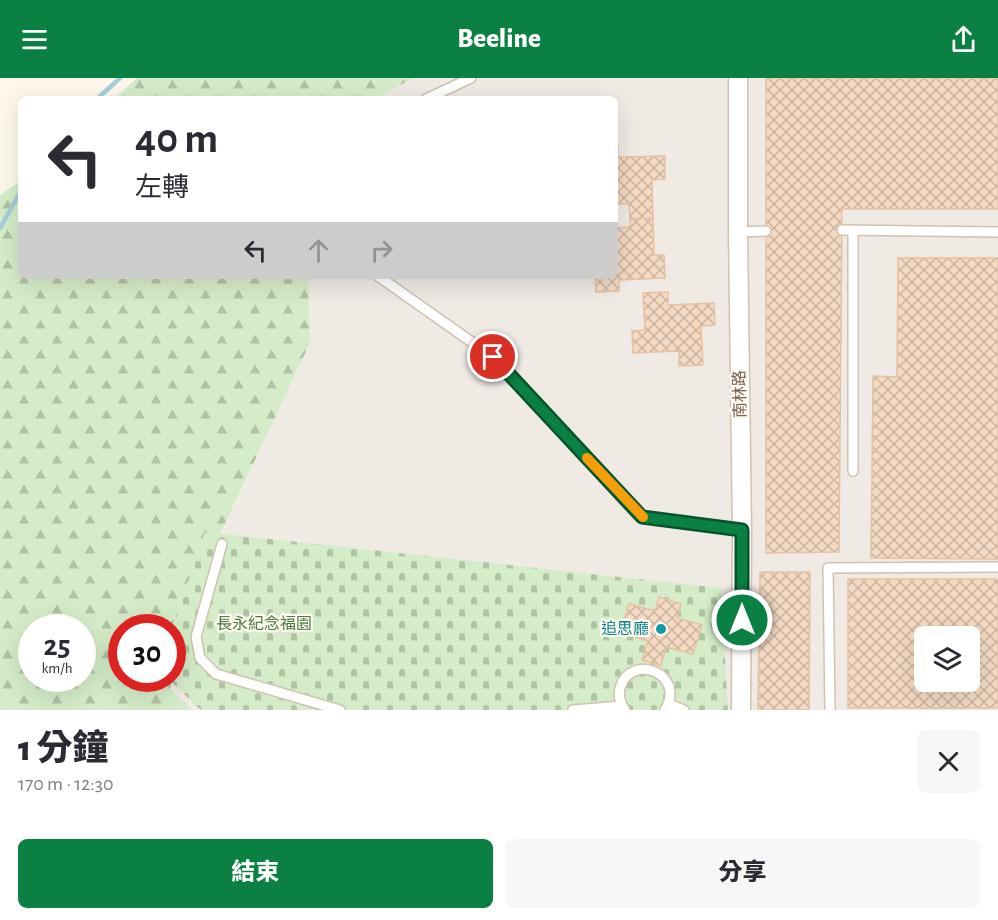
<!DOCTYPE html>
<html lang="zh-TW">
<meta charset="utf-8">
<style>
:root{--surface:#fff;--page:#f7f7f7;--text:#2b2b33;--muted:#7c7c81;--accent:#0b8043}
body{margin:0;font-family:"Alegreya Sans","Noto Sans TC",sans-serif;background:var(--page);color:var(--text);height:100vh;display:flex;flex-direction:column;font-size:22px;white-space:nowrap}
*{box-sizing:border-box;margin:0}
p{font-size:20px;color:var(--muted)}
.icon{flex:none;width:33px;height:33px;fill:none;stroke:currentColor;stroke-width:2;stroke-linecap:round;stroke-linejoin:round}
.map{position:relative;height:632px;overflow:hidden}
.details{display:flex;flex-direction:column;background:var(--surface);flex:1}
.details>*{flex:none}
.top-card{position:absolute;left:18px;top:18px;width:600px;height:183px;border-radius:9px;box-shadow:0 6px 24px #0002;background:#fff;color:var(--text);overflow:hidden}
.buttons{position:absolute;left:914px;top:548px;display:grid;gap:12px}
.buttons a{display:grid;place-items:center;width:66px;height:66px;border-radius:9px;background:var(--surface);box-shadow:0 6px 24px #0002;font-size:30px}
.speed{position:absolute;left:18px;top:536px;display:flex;gap:12px;font-size:30px;font-weight:700;text-align:center}
.speed>*{display:grid;place-content:center;width:78px;height:78px;border-radius:50%;background:var(--surface);box-shadow:0 6px 24px #0002;line-height:1}
.speed small{font-size:15px;font-weight:400}
.speed .limit{border:9px solid #d22;background:#fff;color:#111}
.pin{position:absolute;display:grid;place-items:center;width:51px;height:51px;color:#fff;margin:-26px;border:3px solid #fff;border-radius:50%;box-shadow:0 2px 6px #0007}
.me{position:absolute;width:66px;margin:-33px;rotate:0deg;stroke-linejoin:round;filter:drop-shadow(0 0 4px #0008)}
.turn{display:flex;align-items:center;gap:21px;height:126px;padding:0 18px;font-size:27px}
.turn .icon{width:78px;height:78px;stroke-width:2.5}
.turn b{display:block;font-size:42px;line-height:51px}
.lanes{display:flex;align-items:center;height:57px;padding:0 18px;background:#0003;justify-content:center;gap:30px;direction:ltr}
.lanes .off{opacity:.35}
.round{display:grid;place-items:center;flex:none;width:63px;height:63px;border-radius:9px;background:var(--page)}
.summary{display:flex;align-items:center;justify-content:space-between;height:102px;padding:0 18px}
h1{font-size:36px;font-weight:800;line-height:45px}
.cta{display:flex;gap:12px;margin-top:auto;padding:12px 18px}
.cta a{flex:1;height:69px;border-radius:9px;background:var(--accent);color:#fff;font-size:24px;font-weight:800;line-height:69px;text-align:center}
.cta a+a{background:var(--page);color:var(--text)}
header{display:flex;justify-content:space-between;align-items:center;height:78px;padding:0 18px;background:var(--accent);color:#fff;font-size:27px;font-weight:800}
.map>svg:first-child{display:block}
.industrial{fill:#efeae4;fill-rule:evenodd}
.forest{fill:url(#forest-firs);fill-rule:evenodd}
.cemetery{fill:url(#cemetery-stones)}
.lines{fill:none;stroke-linecap:round;stroke-linejoin:round}
.stream{stroke:#a4cedb;stroke-width:4.5}
.building{fill:url(#building-cross-hatch);stroke:#e8c1a1;stroke-width:1.5;fill-rule:evenodd}
.service-casing{stroke:#d2c1af;stroke-width:12}
.minor-casing{stroke:#d2c1af;stroke-width:21}
.service{stroke:#fff;stroke-width:9}
.minor{stroke:#fff;stroke-width:18}
.route-casing{stroke:#07532c;stroke-width:15}
.route{stroke:#0b8043;stroke-width:10}
.slow{stroke:#f59e0b;stroke-width:10}
.culture-dot{fill:#0f9aa8;stroke:#fffbf3;stroke-width:2}
.labels{text-anchor:middle;dominant-baseline:central;stroke-width:4.5;stroke-linejoin:round;paint-order:stroke}
.street-label{font-size:16px;fill:#7b604c;stroke:#fffbf3}
.park-label{font-size:16px;fill:#4c7a40;stroke:#fffbf3}
.culture-label{font-size:16px;fill:#0d838f;stroke:#fffbf3;text-anchor:end}
</style>
<header><svg class="icon" aria-label="menu" viewBox="0 0 24 24"><path d="M4 6h16M4 12h16M4 18h16"/></svg>Beeline<svg class="icon" aria-label="share" viewBox="0 0 24 24"><path d="M12 15V3M7 8l5-5 5 5M5 13v7h14v-7"/></svg></header>
<div class="map">
<svg width="998" height="632" viewBox="0 0 998 632">
<defs>
<pattern id="forest-firs" width="22" height="20" patternUnits="userSpaceOnUse" patternTransform="scale(1.5)"><rect width="22" height="20" fill="#d4edc8"/><path d="M5 1l3.5 6h-7zM16 11l3.5 6h-7z" fill="#b1c3a5"/></pattern>
<pattern id="cemetery-stones" width="16" height="16" patternUnits="userSpaceOnUse" patternTransform="scale(1.5)"><rect width="16" height="16" fill="#d4edc8"/><path d="M2 7V4a2 2 0 0 1 4 0v3zM10 15v-3a2 2 0 0 1 4 0v3z" fill="#b1c3a5"/></pattern>
<pattern id="building-cross-hatch" width="8" height="8" patternUnits="userSpaceOnUse" patternTransform="scale(1.5)"><rect width="8" height="8" fill="#f4dac2"/><path d="M0 0l8 8M0 8l8-8" fill="none" stroke="#cbb4a0"/></pattern>
</defs>
<rect width="100%" height="100%" fill="#fdf8eb"/>
<path class="industrial" d="M414,0H998V632H192L170,611L199,504L310,265L308,198H615V21H374ZM924,558H969V603H924Z"/>
<g class="forest">
<path d="M137,0H414L374,21H114Z"/>
<path d="M21,103V198H308L310,265L198,504L170,611L192,632H0V117ZM32,549H82V600H32ZM122,549H172V600H122Z"/>
</g>
<path class="cemetery" d="M205,454L721,510L728,632H201L167,600H172V549Z"/>
<g class="lines">
<g class="stream">
<path d="M97,21L120,0"/>
<path d="M0,150L21,113"/>
</g>
</g>
<g class="building">
<path d="M766,0H998V131H842L839,474L766,475Z"/>
<path d="M615,67H618V79L665,78V101L652,102L653,140L630,141L629,126H615Z"/>
<path d="M653,140L654,177H664L665,200L619,202V213L596,214L595,198H615V150L630,149V141Z"/>
<path d="M898,180H998V481L871,480L873,298L897,299Z"/>
<path d="M668,214V227L714,225L715,247L701,248L703,287L679,288V273L633,275L632,253L645,252L643,215Z"/>
<path d="M760,494H810L809,632H758Z"/>
<path d="M848,501H998V630H848ZM924,558H969V603H924Z"/>
<path d="M659,519L681,526L677,540L702,547L693,576L666,569L661,587L642,582L648,563L620,555L629,526L655,533Z"/>
</g>
<g class="lines">
<g class="service-casing">
<g id="service">
<path d="M426,21L471,0"/>
<path d="M842,152L998,154"/>
<path d="M738,154L766,153"/>
<path d="M378,198L493,279L642,439L742,452"/>
<path d="M853,393V152"/>
<path d="M222,466L196,559L200,580L216,596L340,632"/>
<path d="M668,626L684,632"/>
<path d="M573,632L622,628"/>
<path d="M625,632C620,625 618,618 620,610C630,574 687,595 665,632"/>
<path d="M830,632L828,490L998,489"/>
</g>
</g>
<g class="minor-casing">
<path id="minor" d="M738,0V154L742,452L741,632"/>
</g>
<use href="#service" class="service"/>
<use href="#minor" class="minor"/>
</g>
<g class="lines">
<g class="route-casing">
<path id="route" d="M493,279L642,439L742,452V542"/>
</g>
<use href="#route" class="route"/>
<path class="slow" d="M587,380L643,439"/>
</g>
<circle class="culture-dot" cx="661" cy="551" r="6"/>
<g class="labels">
<g class="street-label">
<text transform="translate(740 316) rotate(-91)">南林路</text>
</g>
<g class="park-label">
<text x="264" y="546">長永紀念福園</text>
</g>
<g class="culture-label">
<text x="649" y="551">追思廳</text>
</g>
</g>
</svg>
<div class="buttons">
<a><svg class="icon" aria-label="layers" viewBox="0 0 24 24"><path d="M12 4l9 5-9 5-9-5zM3 14l9 5 9-5"/></svg></a>
</div>
<div class="speed"><div>25<small>km/h</small></div><div class="limit">30</div></div>
<div class="pin" style="left:493px;top:279px;background:#d93025"><svg class="icon" aria-label="arrive" viewBox="0 0 24 24"><path d="M6 21V4h12l-3 4 3 4H6"/></svg></div>
<svg class="me" style="left:742px;top:542px" viewBox="-20 -20 40 40"><circle r="17" fill="#0b8043" stroke="#fff" stroke-width="3"/><path d="M0-11L8 9 0 5-8 9z" fill="#fff"/></svg>
<div class="top-card">
<div class="turn"><svg class="icon" aria-label="left" viewBox="0 0 24 24"><path d="M17 20v-9H6M10 6l-5 5 5 5"/></svg><div><b>40 m</b>左轉</div></div>
<div class="lanes"><svg class="icon" aria-label="left" viewBox="0 0 24 24"><path d="M17 20v-9H6M10 6l-5 5 5 5"/></svg><svg class="icon off" aria-label="ahead" viewBox="0 0 24 24"><path d="M12 20V5M6 11l6-6 6 6"/></svg><svg class="icon off" aria-label="right" viewBox="0 0 24 24"><path d="M7 20v-9h11M14 6l5 5-5 5"/></svg></div>
</div>
</div>
<section class="details">
<div class="summary"><div><h1>1 分鐘</h1><p>170 m · 12:30</p></div><a class="round"><svg class="icon" aria-label="close" viewBox="0 0 24 24"><path d="M6 6l12 12M18 6L6 18"/></svg></a></div>
<div class="cta"><a>結束</a><a>分享</a></div>
</section>
